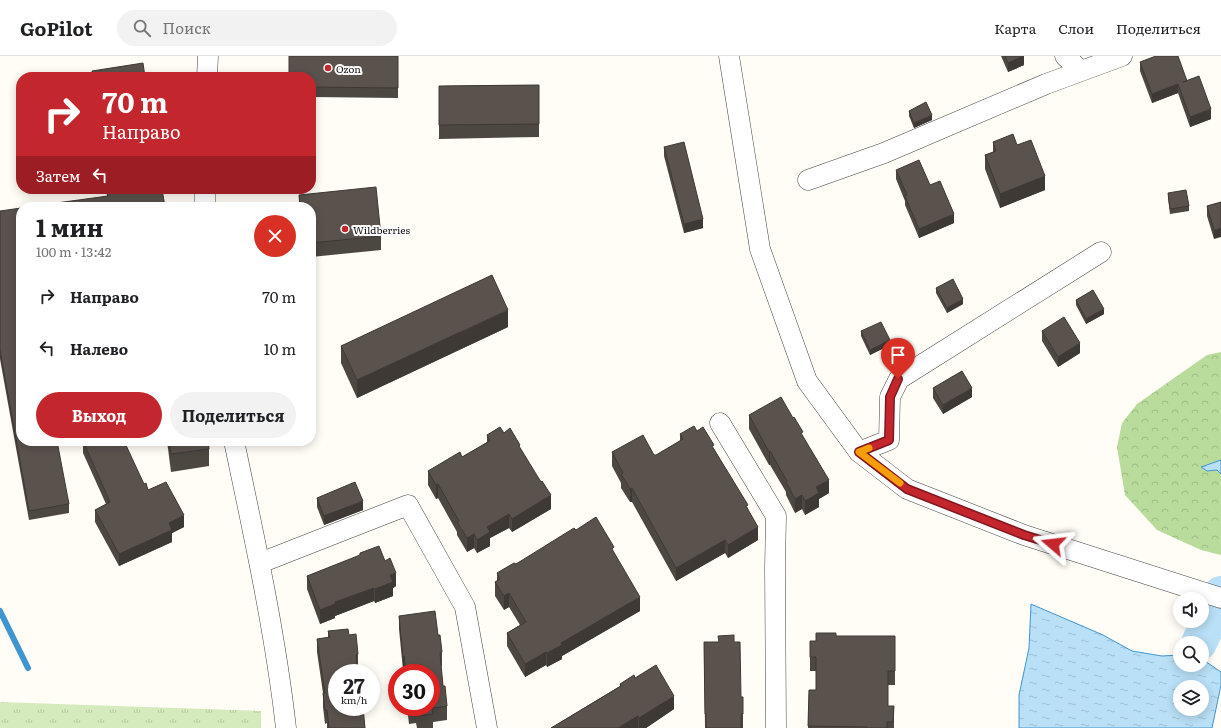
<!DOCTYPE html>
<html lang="ru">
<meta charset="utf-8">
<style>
:root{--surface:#fff;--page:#f2f2f2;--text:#202124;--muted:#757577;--line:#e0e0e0;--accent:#c4262e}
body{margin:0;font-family:Literata,serif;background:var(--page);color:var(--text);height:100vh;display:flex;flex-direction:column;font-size:15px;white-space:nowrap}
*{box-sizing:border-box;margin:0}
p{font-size:13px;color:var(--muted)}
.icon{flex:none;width:22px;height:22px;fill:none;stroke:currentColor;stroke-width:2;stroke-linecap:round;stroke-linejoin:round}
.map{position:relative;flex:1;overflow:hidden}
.panel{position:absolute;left:16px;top:146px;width:300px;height:244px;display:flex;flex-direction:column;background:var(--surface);border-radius:16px;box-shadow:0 2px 10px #0003}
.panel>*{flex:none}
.banner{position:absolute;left:16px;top:16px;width:300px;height:122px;border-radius:16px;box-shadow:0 2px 10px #0003;background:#c4262e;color:#fff;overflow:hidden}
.controls{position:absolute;left:1173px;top:536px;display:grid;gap:8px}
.controls a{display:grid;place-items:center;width:36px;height:36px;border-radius:50%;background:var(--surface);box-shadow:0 2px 10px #0003;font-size:20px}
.speed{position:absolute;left:328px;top:608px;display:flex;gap:8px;font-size:20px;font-weight:700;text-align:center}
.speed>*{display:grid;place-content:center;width:52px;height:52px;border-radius:50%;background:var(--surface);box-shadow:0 2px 10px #0003;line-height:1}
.speed small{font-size:10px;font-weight:400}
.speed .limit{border:6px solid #d22;background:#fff;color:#111}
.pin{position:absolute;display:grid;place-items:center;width:34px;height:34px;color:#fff;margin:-41px -17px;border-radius:50% 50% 50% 0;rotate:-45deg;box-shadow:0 0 4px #0007}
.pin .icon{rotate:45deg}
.me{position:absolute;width:44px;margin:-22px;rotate:287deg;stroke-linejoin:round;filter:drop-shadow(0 0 3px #0008)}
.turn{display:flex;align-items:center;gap:14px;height:84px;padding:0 20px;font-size:18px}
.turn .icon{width:52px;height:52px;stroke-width:2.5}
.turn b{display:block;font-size:28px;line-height:34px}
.then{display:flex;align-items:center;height:38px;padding:0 20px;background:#0003;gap:8px;font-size:15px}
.round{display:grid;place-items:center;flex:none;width:42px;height:42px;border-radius:21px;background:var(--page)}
.summary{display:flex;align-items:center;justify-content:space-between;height:68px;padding:0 20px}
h1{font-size:24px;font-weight:700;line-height:30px}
.button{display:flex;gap:8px;margin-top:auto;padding:8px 20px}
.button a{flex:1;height:46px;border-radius:24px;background:var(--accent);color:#fff;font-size:16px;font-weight:700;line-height:46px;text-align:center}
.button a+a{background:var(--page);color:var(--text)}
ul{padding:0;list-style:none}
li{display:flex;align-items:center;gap:12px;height:52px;padding:0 20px}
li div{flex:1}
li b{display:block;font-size:15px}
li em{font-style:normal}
header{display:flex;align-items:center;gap:24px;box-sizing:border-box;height:56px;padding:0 20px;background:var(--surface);border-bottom:1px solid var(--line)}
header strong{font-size:19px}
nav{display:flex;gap:22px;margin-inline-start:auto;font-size:14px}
.search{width:280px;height:36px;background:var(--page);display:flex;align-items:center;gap:10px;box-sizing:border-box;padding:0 14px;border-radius:22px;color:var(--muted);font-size:15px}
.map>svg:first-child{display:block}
.grass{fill:url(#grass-tufts)}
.forest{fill:url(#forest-crowns)}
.water{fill:url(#water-ripples);stroke:#3f96cf;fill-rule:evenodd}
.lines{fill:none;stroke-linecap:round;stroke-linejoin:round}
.stream{stroke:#3f96cf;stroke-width:6}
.river{stroke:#b9e0f7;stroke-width:36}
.minor-casing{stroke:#444;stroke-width:21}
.minor{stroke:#fff;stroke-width:20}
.wall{fill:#4d4742}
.shaded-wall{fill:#3f3936}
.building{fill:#5a524d;stroke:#3f3936}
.route-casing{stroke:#7f191e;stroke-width:10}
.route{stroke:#c4262e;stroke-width:7}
.slow{stroke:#f59e0b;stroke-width:7}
.poi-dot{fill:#c4262e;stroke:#fff;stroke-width:1.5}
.labels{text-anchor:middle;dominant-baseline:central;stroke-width:4;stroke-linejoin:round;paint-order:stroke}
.poi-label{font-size:10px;fill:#111;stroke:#fff;text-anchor:start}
</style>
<header>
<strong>GoPilot</strong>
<div class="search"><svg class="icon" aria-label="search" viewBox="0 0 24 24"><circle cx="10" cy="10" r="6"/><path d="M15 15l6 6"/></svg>Поиск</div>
<nav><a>Карта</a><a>Слои</a><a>Поделиться</a></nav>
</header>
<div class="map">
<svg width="1221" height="672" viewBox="0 0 1221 672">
<defs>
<pattern id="grass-tufts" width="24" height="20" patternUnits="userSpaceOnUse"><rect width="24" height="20" fill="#d5ebbd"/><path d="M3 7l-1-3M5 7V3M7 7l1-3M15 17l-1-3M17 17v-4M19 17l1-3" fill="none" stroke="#b6c8a1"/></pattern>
<pattern id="forest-crowns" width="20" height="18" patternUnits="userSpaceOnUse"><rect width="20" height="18" fill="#b9dc9c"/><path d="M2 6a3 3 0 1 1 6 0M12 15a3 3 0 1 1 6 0" fill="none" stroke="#9ebc85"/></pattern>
<pattern id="water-ripples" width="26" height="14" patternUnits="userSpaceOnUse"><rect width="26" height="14" fill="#b9e0f7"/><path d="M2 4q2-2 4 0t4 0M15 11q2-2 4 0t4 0" fill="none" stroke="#9ebfd3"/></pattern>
</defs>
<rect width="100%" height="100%" fill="#fffdf5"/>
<path class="grass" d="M0,646L261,655V672H0Z"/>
<path class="forest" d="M1221,296V499L1201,494L1157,474L1125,439L1117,391L1122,367L1137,348L1207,299Z"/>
<g class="water">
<path d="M1221,404V418L1217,414L1207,415L1201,411Z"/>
<path d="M1031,548L1103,579L1132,595L1162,600L1180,599V609H1202V603L1221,616V629L1212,672H1019V639L1029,592ZM1180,631H1202V653H1180Z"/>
</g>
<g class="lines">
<path class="stream" d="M0,555L28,612"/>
<path class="river" d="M1199,587L1221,538"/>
<g class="minor-casing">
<g id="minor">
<path d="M729,0L760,193L807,325L859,396L907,433L1024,479L1221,542"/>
<path d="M1065,0L1080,14"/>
<path d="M207,21L208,0"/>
<path d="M808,124L884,97L1046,28L1122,0"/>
<path d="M205,151V133"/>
<path d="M720,367L776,460L775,511L776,672"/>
<path d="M234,385C254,480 275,575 286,672"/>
<path d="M859,396L889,384L890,341L899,323L1101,196"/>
<path d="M260,507L408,449L465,551L487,672"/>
</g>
</g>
<use href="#minor" class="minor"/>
</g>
<g class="wall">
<path d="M398,0V42L311,41V21Z"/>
<path d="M1001,0H1024V9L1008,16Z"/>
<path d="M1140,6L1187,25L1211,63L1190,71L1178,37L1152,47L1140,15Z"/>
<path d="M539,29V81L439,83V30Z"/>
<path d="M909,55L932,64L914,72L909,60Z"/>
<path d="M993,86L1017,89L1045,134L1000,152L985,113V99L993,96Z"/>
<path d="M664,91L703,172L684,177L664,100Z"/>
<path d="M896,114L930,129L954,167L919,182L905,149V145L896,123Z"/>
<path d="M106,133H162L107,140Z"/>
<path d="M1168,137L1189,150V155L1170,158L1168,142Z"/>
<path d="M299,139L381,180V194L311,201V151H299Z"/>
<path d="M1221,146L1214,183L1207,160V150Z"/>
<path d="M0,155L21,385L69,448V457L29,464L0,303Z"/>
<path d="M936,232L963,248L947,257L936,237Z"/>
<path d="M1076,244L1104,258L1086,268L1076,249Z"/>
<path d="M508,271L357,342L341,307V290Z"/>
<path d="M861,275L890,289L870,299L861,280Z"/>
<path d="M1042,275L1080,297L1058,311L1042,285Z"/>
<path d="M933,332L972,341L943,358L933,342Z"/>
<path d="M749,359L803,381L829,437L819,443V451L805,459L802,453L795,457L786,439V436L770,409H769L749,373Z"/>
<path d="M697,375L714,393L748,453L758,484L728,502L725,497L676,525L632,446H630L621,432V427L612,410V396L656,399L680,385V378Z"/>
<path d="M504,377L520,392L551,453L512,476L509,472L490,482V490L477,497L474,492L467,496L457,479V476L438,442L436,443L428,429V415L462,401L487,386V379Z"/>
<path d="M83,385L144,428L148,434L184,471L172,477V486L119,510L95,466V454L106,448L83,397Z"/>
<path d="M167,385H208L209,393V410L171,416Z"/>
<path d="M317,442L363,454L324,469L317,451Z"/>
<path d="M576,474L614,497L640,555L562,600V603L547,611L546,609L525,621L507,590V577L520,569L509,551L504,554L495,540V526L497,525V517L516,508Z"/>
<path d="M360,497L385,505L396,530L393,532V540L375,547L374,545L335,560V562L320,568L307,533V520L360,500Z"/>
<path d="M399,560L438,579L442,596V610H441L443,630L447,650V664L433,666V672H417L416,667L409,668L407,651H431V617H405L404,614H403L399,573Z"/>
<path d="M328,575L349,579L358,598V612L365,672H327V667L325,668L323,651V637L317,596V583L328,582Z"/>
<path d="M836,580H895V629H888V650H894V672H808L809,634H816V615H810V585H816Z"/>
<path d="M704,586H734L741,641H743V672H705Z"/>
<path d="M635,622L674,653L646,672H551L620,630V628Z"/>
</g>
<g class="shaded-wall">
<path d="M1024,0V9L1008,16V7Z"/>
<path d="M1178,28V37L1152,47V38Z"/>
<path d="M1211,53V63L1190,71V61Z"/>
<path d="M932,59V64L914,72V67Z"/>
<path d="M1045,120V134L1000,152V138Z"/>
<path d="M954,158V167L919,182V173Z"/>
<path d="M703,163V172L684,177V168Z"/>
<path d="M1221,172V181L1214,183V174Z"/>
<path d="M963,243V248L947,257V252Z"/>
<path d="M1104,253V258L1086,268V263Z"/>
<path d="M508,254V271L357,342V324Z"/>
<path d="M890,284V289L870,299V294Z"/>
<path d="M1080,287V297L1058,311V301Z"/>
<path d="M972,332V341L943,358V349Z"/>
<path d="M770,395V409H769V396Z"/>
<path d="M829,424V437L819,443V451L805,459V445L816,431Z"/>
<path d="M438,428V442L436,443V429Z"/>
<path d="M632,432V446H630V433Z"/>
<path d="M551,439V453L512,476V463Z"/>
<path d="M802,439V453L795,457V443Z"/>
<path d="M363,445V454L324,469V460Z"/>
<path d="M509,458V472L490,482V490L477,497V484L487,471Z"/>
<path d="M184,459V471L172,477V486L119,510V498L169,467Z"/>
<path d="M758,471V484L728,502V489Z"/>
<path d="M474,478V492L467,496V482Z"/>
<path d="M725,484V497L676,525V512Z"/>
<path d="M396,517V530L393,532V540L375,547V533L390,519Z"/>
<path d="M374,532V545L335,560V562L320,568V554L335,546Z"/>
<path d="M509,537V551L504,554V540Z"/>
<path d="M640,541V555L562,600V603L547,611V597L561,587Z"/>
<path d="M546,596V609L525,621V608Z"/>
<path d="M404,600V614H403V601Z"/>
<path d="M674,640V653L646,672H639V662Z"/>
<path d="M638,660V672H618Z"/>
</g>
<g class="building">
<path d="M289,0H398V32L311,31V21H289Z"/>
<path d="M1005,0H1023L1008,7Z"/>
<path d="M1156,0H1178L1187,25L1183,26L1199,20L1211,53L1190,61L1178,28L1152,38L1140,6Z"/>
<path d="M143,7L145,21H93L92,15Z"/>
<path d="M539,29V68L439,69V30Z"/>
<path d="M926,46L932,59L914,67L909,55Z"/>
<path d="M1013,78L1017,89L1031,84L1045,120L1000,138L985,99L996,95L993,86Z"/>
<path d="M684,86L703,163L684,168L664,91Z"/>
<path d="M919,104L930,129L940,125L954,158L919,173L905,140L907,139L896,114Z"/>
<path d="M376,131L381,180L311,187V151H300L299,139Z"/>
<path d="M107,133H162L165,151H27L108,140Z"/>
<path d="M1186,134L1189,150L1170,153L1168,137Z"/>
<path d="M1221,146V172L1214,174L1207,150Z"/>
<path d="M21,152V385H57L69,448L29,455L0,294V155Z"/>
<path d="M492,219L508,254L357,324L341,290Z"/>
<path d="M953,223L963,243L947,252L936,232Z"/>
<path d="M1093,234L1104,253L1086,263L1076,244Z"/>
<path d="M1064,261L1080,287L1058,301L1042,275Z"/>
<path d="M881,266L890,284L870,294L861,275Z"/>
<path d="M962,315L972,332L943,349L933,332Z"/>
<path d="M781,341L793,362L794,361L803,376L801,377L829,424L816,431L819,437L805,445L802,439L795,443L786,426L787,425L770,395L769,396L749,359Z"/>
<path d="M694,370L697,375L703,371L714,389L712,390L748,449L746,450L758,471L728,489L725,484L676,512L632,432L630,433L621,418L623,417L612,396L643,379L654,399H656L683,383L680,378Z"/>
<path d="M500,371L504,377L510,372L520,389L519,390L541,426L542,425L551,439L512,463L509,458L487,471L490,476L477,484L474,478L467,482L457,466L459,465L438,428L436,429L428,415L460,396L462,401L490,385L487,379Z"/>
<path d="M83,385H124L144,428L146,427L148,434L166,426L184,459L169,467L172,474L119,498L95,454L110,446Z"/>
<path d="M169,385H208L209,393L171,398Z"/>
<path d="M355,426L363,445L324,460L317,442Z"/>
<path d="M596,461L614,491L612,493L640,541L561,587L562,589L547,597L546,596L525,608L507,577L526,566L509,537L504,540L495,526L500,523L497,517L514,507L516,508L574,472L576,474Z"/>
<path d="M379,490L385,505L390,502L396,517L390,519L393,526L375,533L374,532L335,546V548L320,554L307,520L360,499V497Z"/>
<path d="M435,555L438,579H440L442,596L440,597L443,630H445L447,650L432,652L433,658L417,660L416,654L409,655V651H431V617H406L404,600L403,601L399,560Z"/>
<path d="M348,573L349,579L356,578L358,598L356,599L358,617H337V651H363L365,672H329L327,654H325L323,637H325L317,583L330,581L328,575Z"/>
<path d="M816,577H836V580H895V615H888V650H894L893,666H887V672H867V671L808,670L809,634H816V601H810V585H816Z"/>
<path d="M734,579V586H740L741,641H743V658H741V672H706V658H705L704,586H719L718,580Z"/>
<path d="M656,609L674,640L639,662L638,660L618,672H551L621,630L620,628L634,619L635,622Z"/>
</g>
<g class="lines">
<g class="route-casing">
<path id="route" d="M898,323L890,341L889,384L859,396L907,433L1024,479L1053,488"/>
</g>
<use href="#route" class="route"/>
<path class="slow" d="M869,392L859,396L900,427"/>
</g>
<g class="poi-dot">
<circle cx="328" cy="12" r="4"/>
<circle cx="345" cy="173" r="4"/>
</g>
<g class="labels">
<g class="poi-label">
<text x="336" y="12">Ozon</text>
<text x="353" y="173">Wildberries</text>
</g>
</g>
</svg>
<div class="controls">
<a><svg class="icon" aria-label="sound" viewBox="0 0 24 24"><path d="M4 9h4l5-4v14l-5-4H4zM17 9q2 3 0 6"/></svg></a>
<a><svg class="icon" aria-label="search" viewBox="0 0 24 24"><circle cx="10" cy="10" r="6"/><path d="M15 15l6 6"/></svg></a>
<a><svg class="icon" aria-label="layers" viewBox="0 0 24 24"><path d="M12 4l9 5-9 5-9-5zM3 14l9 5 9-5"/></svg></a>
</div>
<div class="speed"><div>27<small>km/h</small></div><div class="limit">30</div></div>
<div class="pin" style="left:898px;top:323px;background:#d93025"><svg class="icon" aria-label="arrive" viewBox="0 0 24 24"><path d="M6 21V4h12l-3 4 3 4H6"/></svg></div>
<svg class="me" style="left:1053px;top:488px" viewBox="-20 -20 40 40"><path d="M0-17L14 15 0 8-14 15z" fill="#c4262e" stroke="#fff" stroke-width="4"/></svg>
<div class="banner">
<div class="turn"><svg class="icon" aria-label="right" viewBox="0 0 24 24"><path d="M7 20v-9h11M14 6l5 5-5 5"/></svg><div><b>70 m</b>Направо</div></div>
<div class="then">Затем<svg class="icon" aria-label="left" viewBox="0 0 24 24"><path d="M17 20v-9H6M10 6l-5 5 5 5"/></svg></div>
</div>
<section class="panel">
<div class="summary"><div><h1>1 мин</h1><p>100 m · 13:42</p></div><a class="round" style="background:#d93025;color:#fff"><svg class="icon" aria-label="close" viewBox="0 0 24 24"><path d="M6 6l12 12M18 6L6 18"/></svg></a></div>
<ul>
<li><svg class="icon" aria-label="right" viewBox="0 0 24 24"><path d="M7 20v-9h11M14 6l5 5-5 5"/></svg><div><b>Направо</b></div><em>70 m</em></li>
<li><svg class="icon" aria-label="left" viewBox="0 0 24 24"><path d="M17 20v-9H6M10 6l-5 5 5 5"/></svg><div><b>Налево</b></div><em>10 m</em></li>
</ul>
<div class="button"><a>Выход</a><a>Поделиться</a></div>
</section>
</div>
